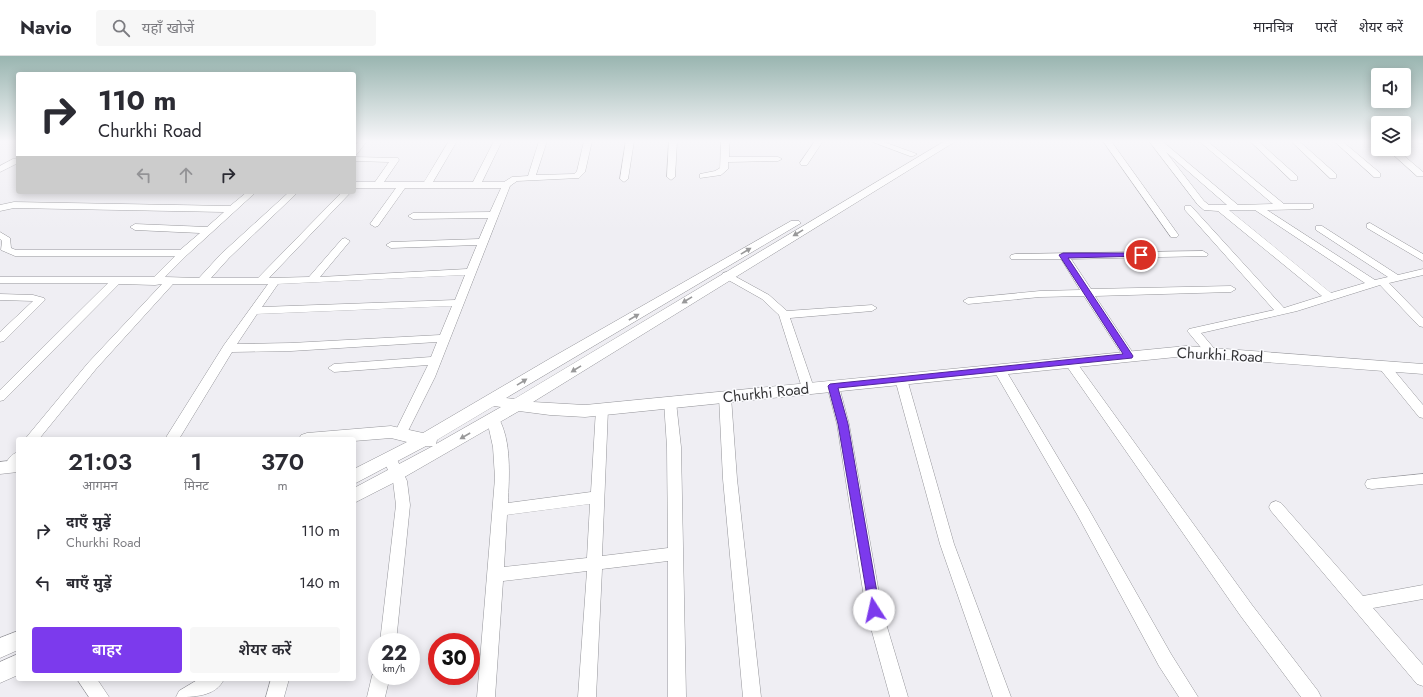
<!DOCTYPE html>
<html lang="hi">
<meta charset="utf-8">
<style>
:root{--surface:#fff;--page:#f7f7f7;--text:#2b2b33;--muted:#7c7c81;--line:#e1e1e2;--accent:#7c3aed}
body{margin:0;font-family:Jost,"Noto Sans Devanagari",sans-serif;background:var(--page);color:var(--text);height:100vh;display:flex;flex-direction:column;font-size:15px;white-space:nowrap}
*{box-sizing:border-box;margin:0}
p{font-size:13px;color:var(--muted)}
.icon{flex:none;width:22px;height:22px;fill:none;stroke:currentColor;stroke-width:2;stroke-linecap:round;stroke-linejoin:round}
.map{position:relative;flex:1;overflow:hidden}
.side{position:absolute;left:16px;top:381px;width:340px;height:244px;display:flex;flex-direction:column;background:var(--surface);border-radius:4px;box-shadow:0 2px 10px #0003}
.side>*{flex:none}
.guide{position:absolute;left:16px;top:16px;width:340px;height:122px;border-radius:4px;box-shadow:0 2px 10px #0003;background:#fff;color:var(--text);overflow:hidden}
.controls{position:absolute;left:1371px;top:12px;display:grid;gap:8px}
.controls a{display:grid;place-items:center;width:40px;height:40px;border-radius:4px;background:var(--surface);box-shadow:0 2px 10px #0003;font-size:20px}
.speed{position:absolute;left:368px;top:577px;display:flex;gap:8px;font-size:20px;font-weight:700;text-align:center}
.speed>*{display:grid;place-content:center;width:52px;height:52px;border-radius:50%;background:var(--surface);box-shadow:0 2px 10px #0003;line-height:1}
.speed small{font-size:10px;font-weight:400}
.speed .limit{border:6px solid #d22;background:#fff;color:#111}
.pin{position:absolute;display:grid;place-items:center;width:34px;height:34px;color:#fff;margin:-17px;border:2px solid #fff;border-radius:50%;box-shadow:0 1px 4px #0007}
.me{position:absolute;width:44px;margin:-22px;rotate:350deg;stroke-linejoin:round;filter:drop-shadow(0 0 3px #0008)}
.turn{display:flex;align-items:center;gap:14px;height:84px;padding:0 16px;font-size:18px}
.turn .icon{width:52px;height:52px;stroke-width:2.5}
.turn b{display:block;font-size:28px;line-height:34px}
.lanes{display:flex;align-items:center;height:38px;padding:0 16px;background:#0003;justify-content:center;gap:20px;direction:ltr}
.lanes .off{opacity:.35}
.eta{display:flex;justify-content:space-evenly;align-items:center;height:68px;text-align:center}
.eta b{font-size:24px;font-weight:600;line-height:28px}
.action{display:flex;gap:8px;margin-top:auto;padding:8px 16px}
.action a{flex:1;height:46px;border-radius:4px;background:var(--accent);color:#fff;font-size:16px;font-weight:600;line-height:46px;text-align:center}
.action a+a{background:var(--page);color:var(--text)}
ul{padding:0;list-style:none}
li{display:flex;align-items:center;gap:12px;height:52px;padding:0 16px}
li div{flex:1}
li b{display:block;font-size:15px}
li em{font-style:normal}
header{display:flex;align-items:center;gap:24px;box-sizing:border-box;height:56px;padding:0 20px;background:var(--surface);border-bottom:1px solid var(--line)}
header strong{font-size:19px}
nav{display:flex;gap:22px;margin-inline-start:auto;font-size:14px}
.search{width:280px;height:36px;background:var(--page);display:flex;align-items:center;gap:10px;box-sizing:border-box;padding:0 14px;border-radius:4px;color:var(--muted);font-size:15px}
.map>svg:first-child{display:block}
.lines{fill:none;stroke-linecap:round;stroke-linejoin:round}
.minor-casing{stroke:#95959a;stroke-width:1}
.tertiary-casing{stroke:#95959a;stroke-width:1}
.minor{fill:#fff;fill-rule:evenodd}
.tertiary{fill:#fff;fill-rule:evenodd}
.oneway{fill:#99999a}
.route{fill:#7c3aed;stroke:#51269a}
.labels{text-anchor:middle;dominant-baseline:central;stroke-width:3;stroke-linejoin:round;paint-order:stroke}
.street-label{font-size:15px;fill:#333335;stroke:#fcfcff}
</style>
<header>
<strong>Navio</strong>
<div class="search"><svg class="icon" aria-label="search" viewBox="0 0 24 24"><circle cx="10" cy="10" r="6"/><path d="M15 15l6 6"/></svg>यहाँ खोजें</div>
<nav><a>मानचित्र</a><a>परतें</a><a>शेयर करें</a></nav>
</header>
<div class="map">
<svg width="1423" height="641" viewBox="0 0 1423 641">
<rect width="100%" height="100%" fill="#efeef3"/>
<g class="lines">
<g class="minor-casing">
<g id="minor">
<path d="M359,85H367L357,98H354V91Z"/>
<path d="M449,85H457L433,126H473L494,85H502L482,126H504L512,121L528,120L539,85H547L536,119L574,118L577,115L584,85H592L585,116L579,122L517,125L510,130L435,321L405,381H395L394,378L428,309L334,316L328,312L334,308L431,301L437,286L291,295L232,296L179,383H165L224,289L268,228H173L96,313L39,383H25L88,307L162,228L155,229L119,228L4,344L0,345V334L108,227H0V221H154L175,200H15L1,194L2,185L0,183V176L10,182L11,192L16,194H180L200,177L135,174L130,171L135,168L207,171L224,156L14,152L0,155V149L14,146L230,150L247,136H256L187,199L165,221L199,222L221,198L289,136H298L229,202L211,222H258L342,136H351L269,222L309,221L342,183L345,182L350,185L320,221L467,213L477,189L391,192L386,189L391,186L479,183L488,162L413,163L408,160L413,157L490,156L501,132H405L378,170L375,171L370,168L396,132H354V126H375L389,106L354,105V101L398,102L399,104L384,126H424ZM465,219L455,244L262,251L278,228ZM452,250L440,279L291,287L237,288L257,258Z"/>
<path d="M626,85H634L628,123L624,126L620,123Z"/>
<path d="M669,85H677L675,121L671,124L667,121Z"/>
<path d="M721,85H729V101H778L782,103L778,105L728,106V113L721,119L700,122V118L715,115L720,112Z"/>
<path d="M815,85H823L807,109H801L800,107Z"/>
<path d="M870,85H881L917,98L913,100H910Z"/>
<path d="M1103,85H1111L1177,177L1179,179L1177,181H1171Z"/>
<path d="M1149,85H1162L1238,149L1273,148L1199,85H1207L1284,148H1313V152L1310,153L1267,154L1375,224L1388,221L1316,174V170H1322L1398,219L1423,213V219L1389,227L1423,262V271L1419,270L1380,229L1297,255L1201,277L1218,297L1212,301L1208,300L1189,277L1187,275L1189,273L1274,254L1185,154V150H1191L1284,252L1322,240L1218,155L1204,154L1198,149ZM1166,96L1227,149H1209L1204,145ZM1229,154H1255L1365,227L1331,237Z"/>
<path d="M1250,85H1258L1297,120V124H1291Z"/>
<path d="M1291,85H1299L1336,118V122H1330Z"/>
<path d="M1334,85H1342L1380,117V121H1374Z"/>
<path d="M1418,85H1423V87H1419Z"/>
<path d="M1387,93H1396L1423,116V120H1417Z"/>
<path d="M13,103H18V107L0,116V110Z"/>
<path d="M1370,167L1423,198V205L1367,172V168Z"/>
<path d="M1203,195L1208,198L1207,200L1071,203L1091,233L1231,230L1236,233L1231,236L1095,240L1135,300L1129,304L1125,303L1084,240L1040,241L968,248L963,245L968,242L1040,235L1080,234L1061,203H1011L1010,201L1011,199L1015,198Z"/>
<path d="M727,216L769,239L787,255L872,249L877,252L872,255L790,262L814,332L812,335H804L802,332L779,259L762,243L723,221L722,219L723,217Z"/>
<path d="M0,238L33,239L44,242L45,244L4,285L0,286V276L33,245L0,244Z"/>
<path d="M1070,302L1074,303L1252,549L1318,635L1321,641H1301L1240,559L1066,309L1064,306Z"/>
<path d="M1384,306L1388,307L1423,349V362L1419,361L1380,313L1378,310Z"/>
<path d="M999,309L1005,313L1088,452L1171,598L1198,641H1179L1159,610L1078,460L993,313Z"/>
<path d="M901,319L907,323L954,488L1011,641H993L940,488L895,323Z"/>
<path d="M833,326L837,327L839,330L849,368L882,554L908,641H890L866,554L837,368L827,330L829,327Z"/>
<path d="M725,337L729,338L731,341L737,423L761,641H743L723,423L719,341L721,338Z"/>
<path d="M670,342L674,343L676,346L681,391L686,641H668V505L602,513L596,641H578L587,515L503,525L495,641H477L495,422L493,391L487,364L488,361H498C512,385 509,420 508,447L591,436L596,353L598,350H606L608,353L602,500L668,492L667,391L664,346L666,343ZM590,448L587,502L504,511L507,459Z"/>
<path d="M18,396C18,406 19,419 5,415L3,411C7,405 11,398 18,396Z"/>
<path d="M390,398L395,399L407,425L410,449L396,586H380L396,449L393,425L383,403L385,399Z"/>
<path d="M1423,418V428L1372,433L1367,432L1365,428L1367,424L1372,423Z"/>
<path d="M1276,445L1281,447L1363,540L1423,529V543L1373,552L1423,609V630L1417,628L1271,455L1269,451L1271,447Z"/>
<path d="M377,613V620H390L385,641H367L372,620Z"/>
<path d="M77,623H97L109,641H89Z"/>
<path d="M199,623H224C216,641 193,641 176,641L179,635Z"/>
<path d="M271,623H289L284,641H266Z"/>
</g>
</g>
<g class="tertiary-casing">
<g id="tertiary">
<path d="M945,85H956L533,346L585,349L1186,290L1423,308V318L1186,300L585,361L550,359L519,355L401,423L354,447V432L433,390H426L354,428V413L407,386L391,382L354,385V383H299L301,379L307,377L391,370L423,377L551,302L791,165H799L801,167L506,342L514,343ZM494,350L501,351L436,388L437,384Z"/>
<path d="M18,404V416L0,418V406Z"/>
<path d="M18,575V594L0,602V582Z"/>
<path d="M18,598V619L0,627V606Z"/>
</g>
</g>
<use href="#minor" class="minor"/>
<use href="#tertiary" class="tertiary"/>
</g>
<defs><path id="oneway-solid" d="M-6-.8H1V-3.2L6.5 0L1 3.2V.8H-6Z"/></defs>
<g class="oneway">
<use href="#oneway-solid" transform="translate(798 177) rotate(149)"/>
<use href="#oneway-solid" transform="translate(746 195) rotate(-31)"/>
<use href="#oneway-solid" transform="translate(687 244) rotate(148)"/>
<use href="#oneway-solid" transform="translate(634 261) rotate(-30)"/>
<use href="#oneway-solid" transform="translate(576 313) rotate(148)"/>
<use href="#oneway-solid" transform="translate(522 326) rotate(-32)"/>
<use href="#oneway-solid" transform="translate(465 380) rotate(150)"/>
</g>
<linearGradient id="sky" x2="0" y2="1"><stop stop-color="#99b5b0"/><stop offset="0.49" stop-color="#f8f7fa"/><stop offset="1" stop-color="#f8f7fa" stop-opacity="0"/></linearGradient>
<rect width="1423" height="174" fill="url(#sky)"/>
<path class="route" d="M1141,197H1143V200L1068,202L1133,300L1132,302L838,332L848,368L880,554L878,558L874,559L870,558L838,368L828,330L830,328L1123,298L1059,199L1063,197Z"/>
<g class="labels">
<g class="street-label">
<text transform="translate(1220 299) rotate(3)">Churkhi Road</text>
<text transform="translate(766 337) rotate(-6)">Churkhi Road</text>
</g>
</g>
</svg>
<div class="controls">
<a><svg class="icon" aria-label="sound" viewBox="0 0 24 24"><path d="M4 9h4l5-4v14l-5-4H4zM17 9q2 3 0 6"/></svg></a>
<a><svg class="icon" aria-label="layers" viewBox="0 0 24 24"><path d="M12 4l9 5-9 5-9-5zM3 14l9 5 9-5"/></svg></a>
</div>
<div class="speed"><div>22<small>km/h</small></div><div class="limit">30</div></div>
<div class="pin" style="left:1141px;top:199px;background:#d93025"><svg class="icon" aria-label="arrive" viewBox="0 0 24 24"><path d="M6 21V4h12l-3 4 3 4H6"/></svg></div>
<svg class="me" style="left:874px;top:554px" viewBox="-20 -20 40 40"><circle r="19" fill="#fff"/><path d="M0-13L10 11 0 6-10 11z" fill="#7c3aed"/></svg>
<div class="guide">
<div class="turn"><svg class="icon" aria-label="right" viewBox="0 0 24 24"><path d="M7 20v-9h11M14 6l5 5-5 5"/></svg><div><b>110 m</b>Churkhi Road</div></div>
<div class="lanes"><svg class="icon off" aria-label="left" viewBox="0 0 24 24"><path d="M17 20v-9H6M10 6l-5 5 5 5"/></svg><svg class="icon off" aria-label="ahead" viewBox="0 0 24 24"><path d="M12 20V5M6 11l6-6 6 6"/></svg><svg class="icon" aria-label="right" viewBox="0 0 24 24"><path d="M7 20v-9h11M14 6l5 5-5 5"/></svg></div>
</div>
<section class="side">
<div class="eta">
<div><b>21:03</b><p>आगमन</p></div>
<div><b>1</b><p>मिनट</p></div>
<div><b>370</b><p>m</p></div>
</div>
<ul>
<li><svg class="icon" aria-label="right" viewBox="0 0 24 24"><path d="M7 20v-9h11M14 6l5 5-5 5"/></svg><div><b>दाएँ मुड़ें</b><p>Churkhi Road</p></div><em>110 m</em></li>
<li><svg class="icon" aria-label="left" viewBox="0 0 24 24"><path d="M17 20v-9H6M10 6l-5 5 5 5"/></svg><div><b>बाएँ मुड़ें</b></div><em>140 m</em></li>
</ul>
<div class="action"><a>बाहर</a><a>शेयर करें</a></div>
</section>
</div>
